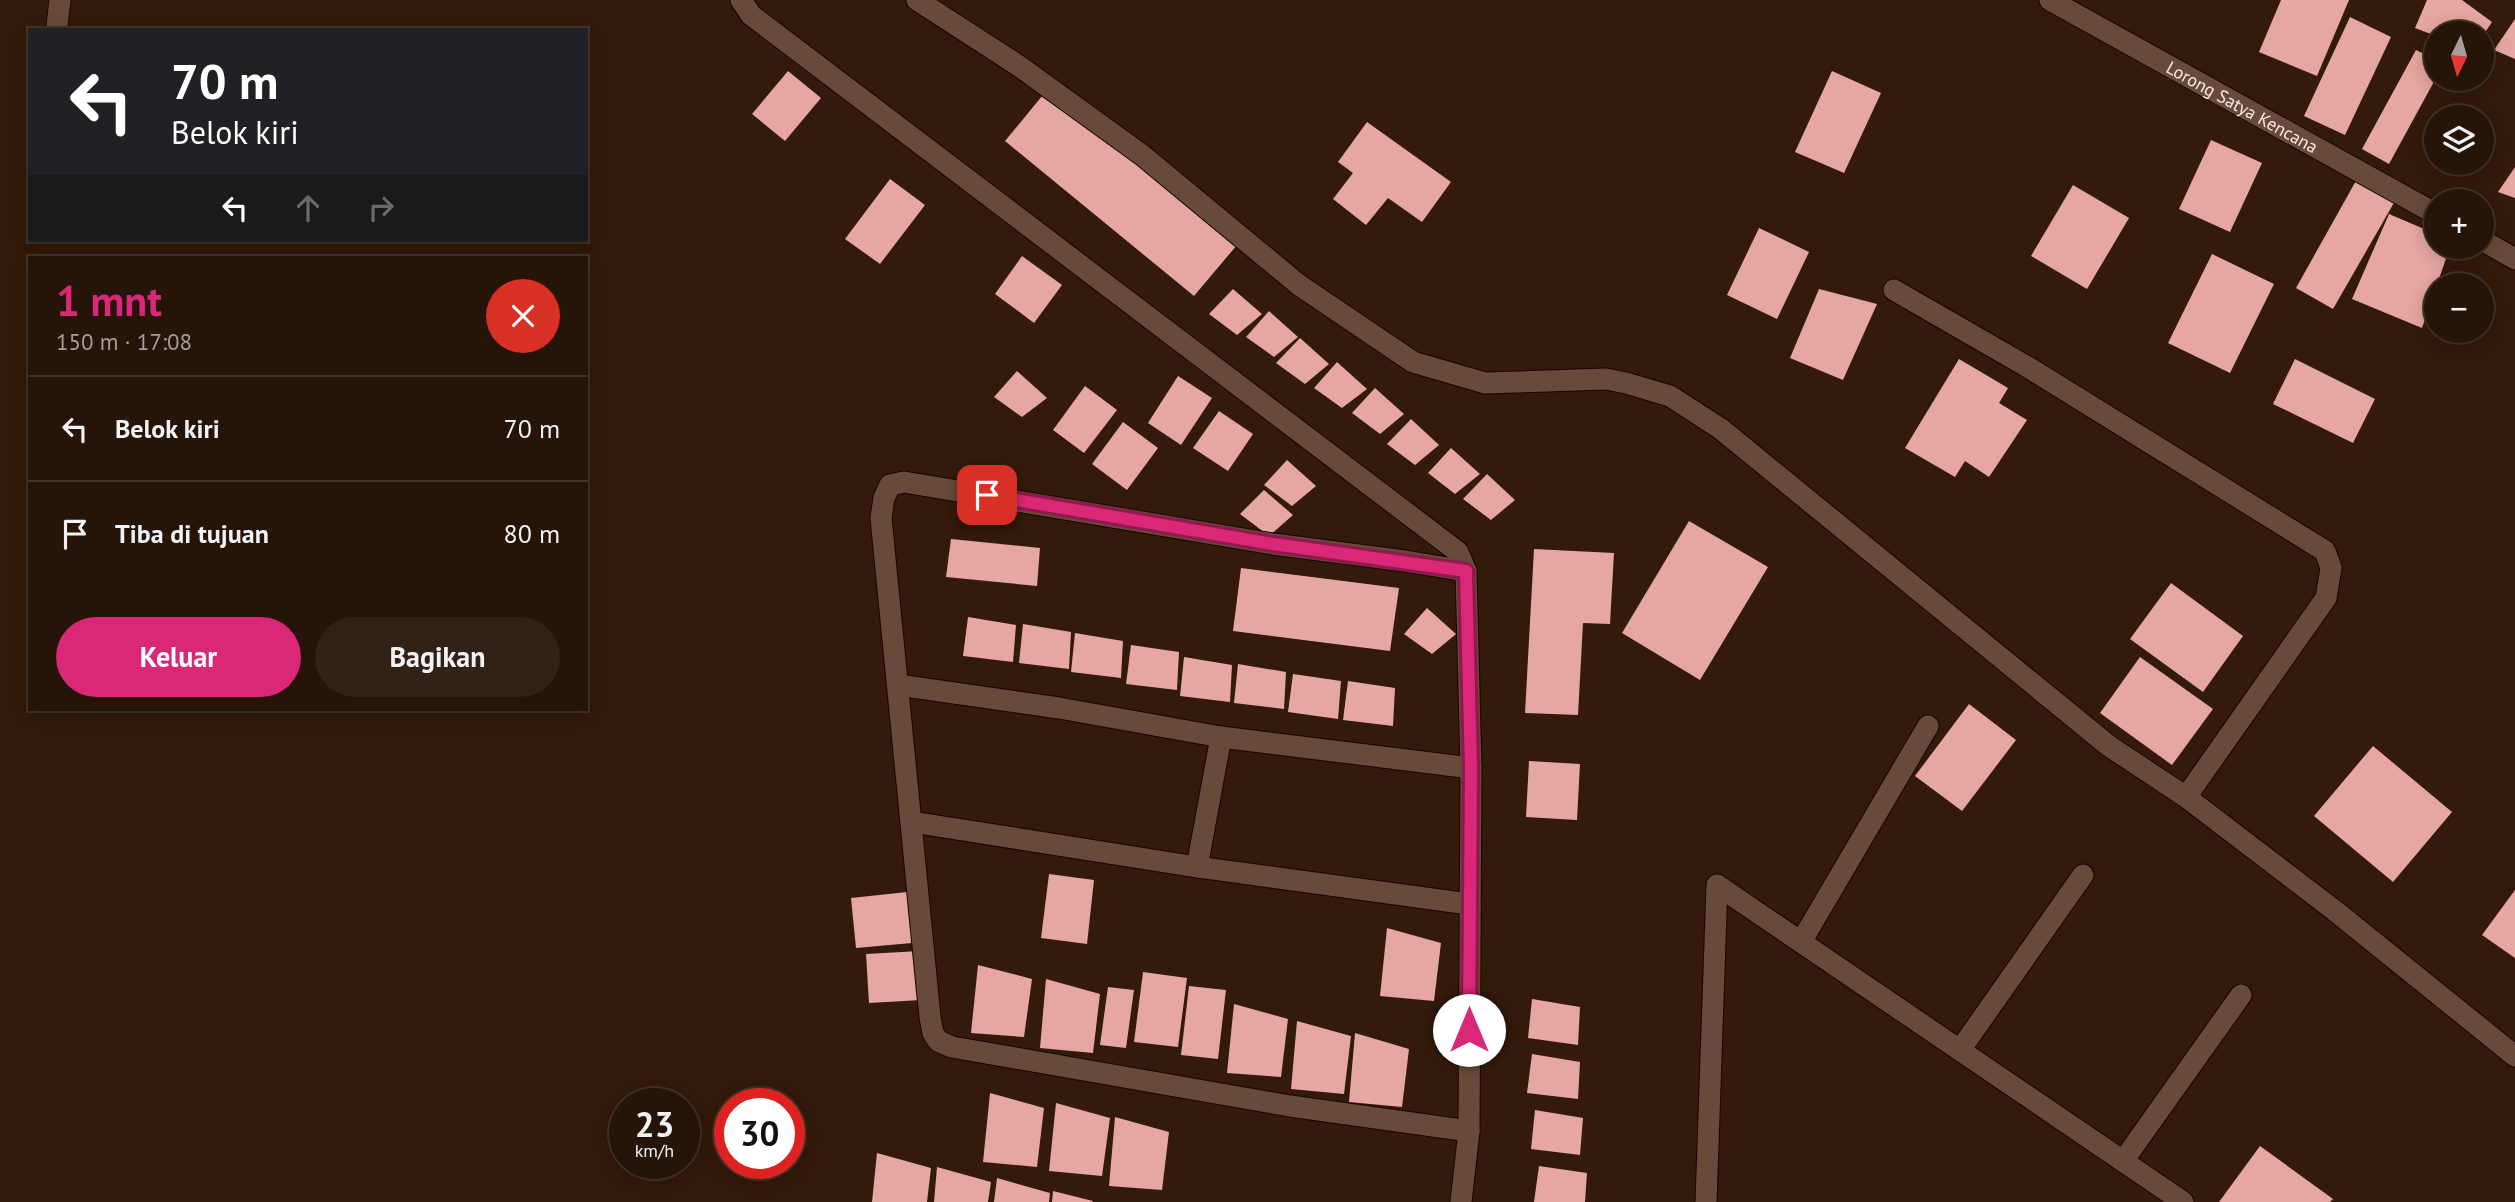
<!DOCTYPE html>
<html lang="id">
<meta charset="utf-8">
<style>
:root{--surface:#261408;--page:#322116;--text:#f1f3f6;--muted:#a49e9c;--line:#423329;--accent:#db2777}
body{margin:0;font-family:"PT Sans",sans-serif;background:var(--page);color:var(--text);height:100vh;display:flex;flex-direction:column;font-size:26px;white-space:nowrap}
*{box-sizing:border-box;margin:0}
p{font-size:23px;color:var(--muted)}
.icon{flex:none;width:38px;height:38px;fill:none;stroke:currentColor;stroke-width:2;stroke-linecap:round;stroke-linejoin:round}
.map{position:relative;flex:1;overflow:hidden}
.panel{position:absolute;left:28px;top:256px;width:560px;height:455px;display:flex;flex-direction:column;background:var(--surface);border-radius:0px;box-shadow:0 4px 18px #0003,0 0 0 2px var(--line)}
.panel>*{flex:none}
.hud{position:absolute;left:28px;top:28px;width:560px;height:214px;border-radius:0px;box-shadow:0 4px 18px #0003,0 0 0 2px var(--line);background:#202124;color:#fff;overflow:hidden}
.needle{width:46px;rotate:185deg}
.controls{position:absolute;left:2424px;top:21px;display:grid;gap:14px}
.controls a{display:grid;place-items:center;width:70px;height:70px;border-radius:50%;background:var(--surface);box-shadow:0 4px 18px #0003,0 0 0 2px var(--line);font-size:35px}
.speed{position:absolute;left:609px;top:1088px;display:flex;gap:14px;font-size:35px;font-weight:700;text-align:center}
.speed>*{display:grid;place-content:center;width:91px;height:91px;border-radius:50%;background:var(--surface);box-shadow:0 4px 18px #0003,0 0 0 2px var(--line);line-height:1}
.speed small{font-size:18px;font-weight:400}
.speed .limit{border:10px solid #d22;background:#fff;color:#111}
.pin{position:absolute;display:grid;place-items:center;width:60px;height:60px;color:#fff;margin:-30px;border-radius:14px;box-shadow:0 4px 10px #0006}
.me{position:absolute;width:77px;margin:-38px;rotate:0deg;stroke-linejoin:round;filter:drop-shadow(0 0 5px #0008)}
.turn{display:flex;align-items:center;gap:24px;height:147px;padding:0 28px;font-size:32px}
.turn .icon{width:91px;height:91px;stroke-width:2.5}
.turn b{display:block;font-size:49px;line-height:60px}
.lanes{display:flex;align-items:center;height:66px;padding:0 28px;background:#0003;justify-content:center;gap:35px;direction:ltr}
.lanes .off{opacity:.35}
.round{display:grid;place-items:center;flex:none;width:74px;height:74px;border-radius:37px;background:var(--page)}
.headline{display:flex;align-items:center;justify-content:space-between;height:119px;padding:0 28px}
h1{font-size:42px;font-weight:700;line-height:52px;color:var(--accent)}
.cta{display:flex;gap:14px;margin-top:auto;padding:14px 28px}
.cta a{flex:1;height:80px;border-radius:42px;background:var(--accent);color:#fff;font-size:28px;font-weight:700;line-height:80px;text-align:center}
.cta a+a{background:var(--page);color:var(--text)}
ul{padding:0;list-style:none}
li{display:flex;align-items:center;gap:21px;height:105px;padding:0 28px;border-top:2px solid var(--line)}
li div{flex:1}
li b{display:block;font-size:26px}
li em{font-style:normal}
.map>svg:first-child{display:block}
.building{fill:#e6a6a1}
.lines{fill:none;stroke-linecap:round;stroke-linejoin:round}
.minor-casing{stroke:#190400;stroke-width:23}
.minor{stroke:#674a39;stroke-width:21}
.route-casing{stroke:#8e194d;stroke-width:18}
.route{stroke:#db2777;stroke-width:12}
.labels{text-anchor:middle;dominant-baseline:central;stroke-width:7;stroke-linejoin:round;paint-order:stroke}
.street-label{font-size:18px;fill:#fceae0;stroke:#130803}
</style>
<div class="map">
<svg width="2515" height="1202" viewBox="0 0 2515 1202">
<rect width="100%" height="100%" fill="#331a0a"/>
<g class="building">
<path d="M2281,0H2349L2317,76L2259,52Z"/>
<path d="M2427,0H2462L2492,22L2482,37V33H2436V36L2415,28Z"/>
<path d="M2350,17L2391,37L2345,135L2304,116Z"/>
<path d="M2515,19V59L2494,50Z"/>
<path d="M2416,50L2436,60V78L2389,164L2362,149Z"/>
<path d="M788,71L821,98L785,141L752,114Z"/>
<path d="M1832,71L1881,93L1844,173L1795,152Z"/>
<path d="M1047,90L1237,245L1194,296L1005,141Z"/>
<path d="M1367,122L1451,182L1422,222L1388,198L1366,225L1333,199L1353,173L1338,162Z"/>
<path d="M2211,140L2262,163L2230,232L2179,209Z"/>
<path d="M2515,167V198L2498,192Z"/>
<path d="M890,179L925,205L880,264L845,239Z"/>
<path d="M2357,179L2395,201L2333,309L2296,288Z"/>
<path d="M2073,185L2129,218L2087,289L2031,256Z"/>
<path d="M2389,214L2436,234V247H2450L2422,328L2352,299Z"/>
<path d="M1759,228L1809,252L1777,319L1727,295Z"/>
<path d="M2212,254L2274,284L2230,373L2168,343Z"/>
<path d="M1022,256L1062,285L1034,323L995,294Z"/>
<path d="M1233,289L1262,314L1237,335L1209,314Z"/>
<path d="M1819,289L1877,304L1843,380L1790,358Z"/>
<path d="M1269,311L1298,337L1274,357L1246,337Z"/>
<path d="M1300,338L1329,364L1305,384L1276,363Z"/>
<path d="M1959,359L2008,388L1999,403L2027,420L1989,477L1965,461L1955,477L1905,448Z"/>
<path d="M2295,359L2375,399L2353,443L2273,404Z"/>
<path d="M1337,362L1367,389L1342,408L1314,388Z"/>
<path d="M1017,371L1047,398L1022,417L994,397Z"/>
<path d="M1178,376L1212,398L1181,445L1148,423Z"/>
<path d="M1085,386L1117,410L1084,453L1053,430Z"/>
<path d="M1375,388L1404,414L1380,434L1352,413Z"/>
<path d="M1219,411L1253,434L1228,471L1193,448Z"/>
<path d="M1411,419L1439,445L1415,465L1387,444Z"/>
<path d="M1123,422L1158,448L1127,490L1092,464Z"/>
<path d="M1451,448L1480,474L1455,494L1428,473Z"/>
<path d="M1287,460L1316,486L1292,506L1264,485Z"/>
<path d="M1487,474L1515,500L1491,520L1463,499Z"/>
<path d="M1264,490L1293,515L1269,536L1240,514Z"/>
<path d="M1689,521L1768,567L1700,680L1622,633Z"/>
<path d="M951,539L1040,548L1037,586L946,577Z"/>
<path d="M1534,549L1614,553L1610,624L1583,623L1578,715L1525,713Z"/>
<path d="M1241,568L1399,588L1390,651L1233,631Z"/>
<path d="M2171,583L2243,636L2203,692L2130,639Z"/>
<path d="M1427,608L1456,634L1432,654L1404,634Z"/>
<path d="M968,617L1016,625L1013,662L963,656Z"/>
<path d="M1023,624L1071,632L1069,669L1019,663Z"/>
<path d="M1075,633L1123,641L1121,678L1071,672Z"/>
<path d="M1131,645L1179,652L1177,690L1126,684Z"/>
<path d="M1184,657L1232,665L1230,702L1180,696Z"/>
<path d="M2140,657L2213,709L2172,765L2100,713Z"/>
<path d="M1238,664L1286,672L1284,709L1234,703Z"/>
<path d="M1293,674L1341,681L1338,719L1288,712Z"/>
<path d="M1348,681L1395,688L1393,726L1343,720Z"/>
<path d="M1969,704L2016,740L1962,811L1915,776Z"/>
<path d="M2373,746L2452,812L2393,882L2314,816Z"/>
<path d="M1529,761L1580,764L1577,820L1526,817Z"/>
<path d="M1049,874L1094,880L1087,944L1041,938Z"/>
<path d="M2515,890V958L2482,935Z"/>
<path d="M907,892L912,943L856,948L851,898Z"/>
<path d="M1387,928L1441,943L1434,1001L1380,996Z"/>
<path d="M920,951L922,1000L869,1003L866,954Z"/>
<path d="M978,965L1032,979L1024,1037L971,1033Z"/>
<path d="M1143,972L1187,978L1178,1047L1134,1042Z"/>
<path d="M1046,979L1100,994L1093,1053L1040,1048Z"/>
<path d="M1189,986L1226,990L1218,1059L1181,1055Z"/>
<path d="M1108,987L1134,990L1126,1048L1100,1045Z"/>
<path d="M1532,999L1580,1007L1578,1045L1528,1038Z"/>
<path d="M1234,1004L1288,1019L1281,1077L1227,1073Z"/>
<path d="M1297,1021L1351,1036L1344,1094L1291,1089Z"/>
<path d="M1355,1033L1409,1049L1402,1107L1349,1102Z"/>
<path d="M1532,1054L1580,1062L1578,1099L1527,1093Z"/>
<path d="M990,1093L1044,1108L1037,1167L983,1162Z"/>
<path d="M1056,1103L1110,1118L1102,1176L1049,1171Z"/>
<path d="M1535,1110L1583,1118L1580,1155L1531,1149Z"/>
<path d="M1115,1117L1169,1132L1162,1190L1109,1186Z"/>
<path d="M2260,1146L2333,1199L2330,1202H2219Z"/>
<path d="M877,1153L931,1168L927,1202H872Z"/>
<path d="M1539,1166L1587,1173L1585,1202H1534Z"/>
<path d="M937,1167L991,1182L988,1202H934Z"/>
<path d="M997,1178L1050,1193L1049,1202H994Z"/>
<path d="M1053,1191L1093,1201L1092,1202H1052Z"/>
</g>
<g class="lines">
<g class="minor-casing">
<g id="minor">
<path d="M741,0L751,15L1458,552L1466,571L1471,768L1469,1131L1461,1202"/>
<path d="M917,0L1019,66L1142,155L1299,285L1413,362L1485,383L1606,379L1626,383L1670,396L1721,429L2109,746L2186,797L2334,910L2515,1056"/>
<path id="s1" d="M2050,0L2436,214"/>
<path d="M57,25L60,0"/>
<path d="M2482,240L2515,259"/>
<path d="M1894,290L2026,366L2325,551L2331,568L2326,598L2186,797"/>
<path d="M1466,571L1405,561L1273,544L904,482L890,485L884,498L881,518L930,1017L933,1033L938,1041L952,1047L1290,1106L1469,1131"/>
<path d="M898,685L1059,708L1221,737L1471,768"/>
<path d="M912,822L1197,867L1469,904"/>
<path d="M1197,867L1221,737"/>
<path d="M1801,942L1928,726"/>
<path d="M1960,1050L2083,875"/>
<path d="M2123,1161L2241,995"/>
<path d="M1706,1202L1717,885L2183,1202"/>
</g>
</g>
<use href="#minor" class="minor"/>
</g>
<g class="lines">
<g class="route-casing">
<path id="route" d="M987,495L1273,544L1466,571L1471,768L1469,1030"/>
</g>
<use href="#route" class="route"/>
</g>
<g class="labels">
<g class="street-label">
<text stroke="none"><textPath href="#s1" startOffset="220">Lorong Satya Kencana</textPath></text>
</g>
</g>
</svg>
<div class="controls">
<a><svg class="needle" viewBox="-14 -14 28 28"><path d="M0-13l5 13h-10z" fill="#e53935"/><path d="M0 13l5-13h-10z" fill="#a49e9c"/></svg></a>
<a><svg class="icon" aria-label="layers" viewBox="0 0 24 24"><path d="M12 4l9 5-9 5-9-5zM3 14l9 5 9-5"/></svg></a>
<a>+</a>
<a>−</a>
</div>
<div class="speed"><div>23<small>km/h</small></div><div class="limit">30</div></div>
<div class="pin" style="left:987px;top:495px;background:#d93025"><svg class="icon" aria-label="arrive" viewBox="0 0 24 24"><path d="M6 21V4h12l-3 4 3 4H6"/></svg></div>
<svg class="me" style="left:1469px;top:1030px" viewBox="-20 -20 40 40"><circle r="19" fill="#fff"/><path d="M0-13L10 11 0 6-10 11z" fill="#db2777"/></svg>
<div class="hud">
<div class="turn"><svg class="icon" aria-label="left" viewBox="0 0 24 24"><path d="M17 20v-9H6M10 6l-5 5 5 5"/></svg><div><b>70 m</b>Belok kiri</div></div>
<div class="lanes"><svg class="icon" aria-label="left" viewBox="0 0 24 24"><path d="M17 20v-9H6M10 6l-5 5 5 5"/></svg><svg class="icon off" aria-label="ahead" viewBox="0 0 24 24"><path d="M12 20V5M6 11l6-6 6 6"/></svg><svg class="icon off" aria-label="right" viewBox="0 0 24 24"><path d="M7 20v-9h11M14 6l5 5-5 5"/></svg></div>
</div>
<section class="panel">
<div class="headline"><div><h1>1 mnt</h1><p>150 m · 17:08</p></div><a class="round" style="background:#d93025;color:#fff"><svg class="icon" aria-label="close" viewBox="0 0 24 24"><path d="M6 6l12 12M18 6L6 18"/></svg></a></div>
<ul>
<li><svg class="icon" aria-label="left" viewBox="0 0 24 24"><path d="M17 20v-9H6M10 6l-5 5 5 5"/></svg><div><b>Belok kiri</b></div><em>70 m</em></li>
<li><svg class="icon" aria-label="arrive" viewBox="0 0 24 24"><path d="M6 21V4h12l-3 4 3 4H6"/></svg><div><b>Tiba di tujuan</b></div><em>80 m</em></li>
</ul>
<div class="cta"><a>Keluar</a><a>Bagikan</a></div>
</section>
</div>
